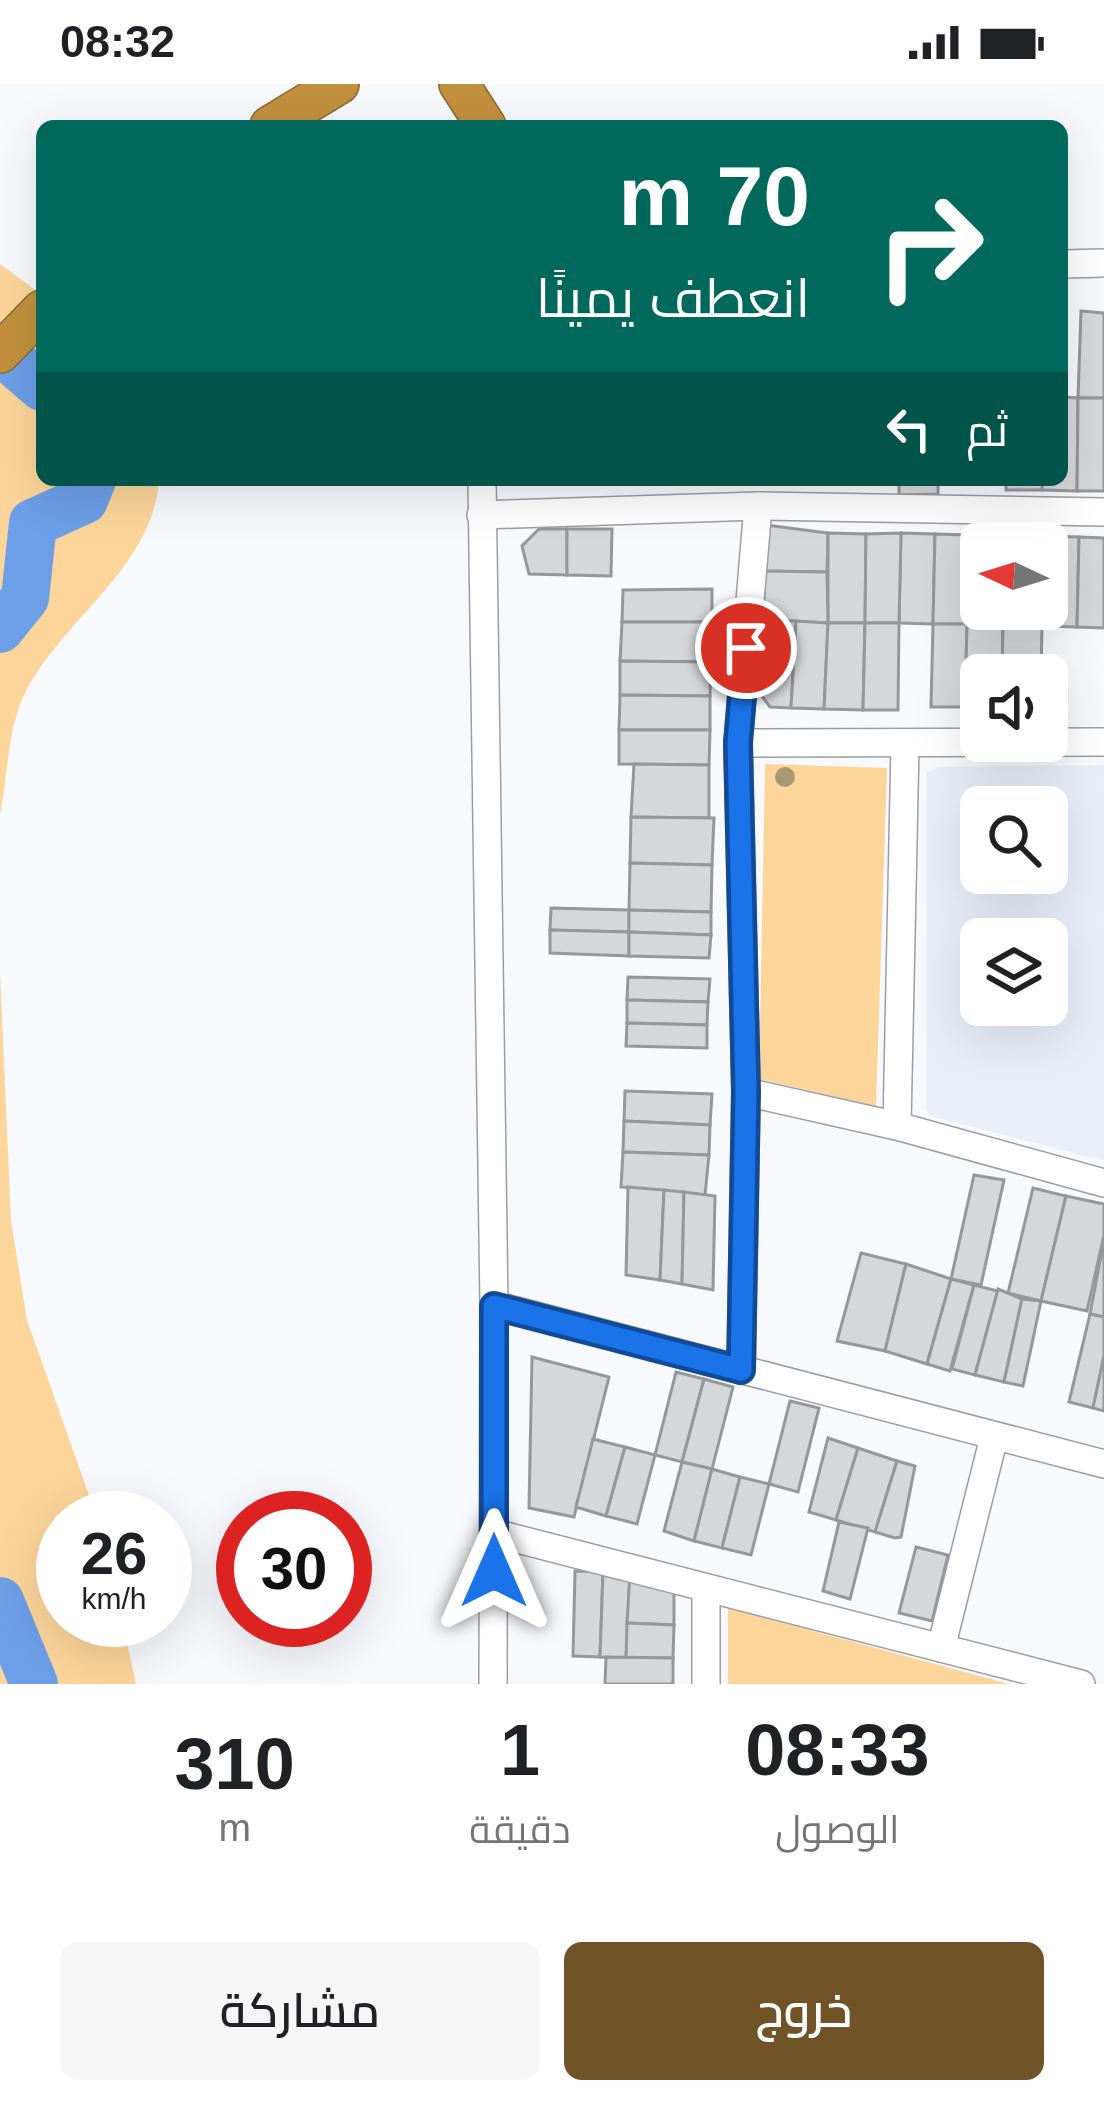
<!DOCTYPE html>
<html lang="ar">
<meta charset="utf-8">
<style>
:root{--surface:#fff;--page:#f6f6f6;--text:#202124;--muted:#757577;--accent:#705427}
body{margin:0;font-family:Arial,Cairo,sans-serif;background:var(--page);color:var(--text);direction:rtl;height:100vh;display:flex;flex-direction:column;font-size:45px;white-space:nowrap}
*{box-sizing:border-box;margin:0}
p{font-size:39px;color:var(--muted)}
.icon{flex:none;width:66px;height:66px;fill:none;stroke:currentColor;stroke-width:2;stroke-linecap:round;stroke-linejoin:round}
.map{position:relative;height:1600px;overflow:hidden;direction:ltr}
.sheet{display:flex;flex-direction:column;background:var(--surface);flex:1}
.sheet>*{flex:none}
.banner{position:absolute;left:36px;top:36px;width:1032px;height:366px;border-radius:18px;box-shadow:0 12px 48px #0002;direction:rtl;background:#00695c;color:#fff;overflow:hidden}
.needle{width:78px;rotate:274deg}
.controls{position:absolute;left:960px;top:438px;display:grid;gap:24px}
.controls a{display:grid;place-items:center;width:108px;height:108px;border-radius:18px;background:var(--surface);box-shadow:0 12px 48px #0002;font-size:60px}
.speed{position:absolute;left:36px;top:1407px;display:flex;gap:24px;font-size:60px;font-weight:700;text-align:center}
.speed>*{display:grid;place-content:center;width:156px;height:156px;border-radius:50%;background:var(--surface);box-shadow:0 12px 48px #0002;line-height:1}
.speed small{font-size:30px;font-weight:400}
.speed .limit{border:18px solid #d22;background:#fff;color:#111}
.pin{position:absolute;display:grid;place-items:center;width:102px;height:102px;color:#fff;margin:-51px;border:6px solid #fff;border-radius:50%;box-shadow:0 3px 12px #0007}
.me{position:absolute;width:132px;margin:-66px;rotate:0deg;stroke-linejoin:round;filter:drop-shadow(0 0 9px #0008)}
.turn{display:flex;align-items:center;gap:42px;height:252px;padding:0 60px;font-size:54px}
.turn .icon{width:156px;height:156px;stroke-width:2.5}
.turn b{display:block;font-size:84px;line-height:102px}
.then{display:flex;align-items:center;height:114px;padding:0 60px;background:#0003;gap:24px;font-size:45px}
.eta{display:flex;justify-content:space-evenly;align-items:center;height:204px;text-align:center}
.eta b{font-size:72px;font-weight:600;line-height:84px}
.action{display:flex;gap:24px;margin-top:auto;padding:24px 60px}
.action a{flex:1;height:138px;border-radius:18px;background:var(--accent);color:#fff;font-size:48px;font-weight:600;line-height:138px;text-align:center}
.action a+a{background:var(--page);color:var(--text)}
.status{display:flex;justify-content:space-between;align-items:center;height:84px;padding:0 60px;background:var(--surface);direction:ltr}
.status svg{height:33px;fill:currentColor}
.map>svg:first-child{display:block}
.built{fill:#e9eff9;fill-rule:evenodd}
.green{fill:#fcd59a}
.lines{fill:none;stroke-linecap:round;stroke-linejoin:round}
.river{stroke:#6c9fe7;stroke-width:48}
.building{fill:#d5d7da;stroke:#95979a;stroke-width:3}
.minor-casing{stroke:#9c9ea1;stroke-width:30}
.highway-casing{stroke:#886833;stroke-width:42}
.minor{stroke:#fff;stroke-width:27}
.highway{stroke:#c2913e;stroke-width:39}
.tree{fill:#a99771}
.route-casing{stroke:#114b97;stroke-width:30}
.route{stroke:#1a73e8;stroke-width:21}
</style>
<div class="status"><b>08:32</b><svg viewBox="0 0 49 12"><path d="M0 12V9h3v3zM5 12V6h3v6zM10 12V3h3v9zM15 12V0h3v12zM26 1h20v11H26zM47 4h2v5h-2z"/></svg></div>
<div class="map">
<svg width="1104" height="1600" viewBox="0 0 1104 1600">
<rect width="100%" height="100%" fill="#f7f9fc"/>
<path class="built" d="M1104,681V1077L930,1032L926,1024V689L937,683ZM981,723H1047V789H981ZM981,855H1047V921H981Z"/>
<g class="green">
<path d="M0,180L42,211V396H159C153,485 59,537 23,613C8,646 7,695 0,731Z"/>
<path d="M765,680L887,684L876,1022L759,995Z"/>
<path d="M0,888L11,1137L27,1236L97,1434H63V1536H122L136,1600H0Z"/>
<path d="M728,1524L1009,1600H728Z"/>
</g>
<g class="lines">
<g class="river">
<path d="M0,267L42,303"/>
<path d="M0,545L25,514L33,439L84,416L92,396"/>
<path d="M0,1517L34,1600"/>
</g>
</g>
<g class="building">
<path d="M1081,227L1104,229V314H1078Z"/>
<path d="M1062,313L1078,314L1077,407L1042,406V396H1062Z"/>
<path d="M1078,314H1104V407H1077Z"/>
<path d="M899,396H938V410L899,411Z"/>
<rect x="1006" y="396" width="36" height="10"/>
<path d="M766,441L828,449L827,488L765,487Z"/>
<path d="M539,445H567V491L529,490L522,462Z"/>
<path d="M567,445H612L611,492L567,491Z"/>
<path d="M828,449L866,450L865,539H828Z"/>
<path d="M901,449L935,450L933,540L899,539Z"/>
<path d="M901,449L899,539H865L866,450Z"/>
<path d="M935,450L969,451L967,540H933Z"/>
<path d="M969,451L1005,452V459H981V525H1003V541L967,540Z"/>
<rect x="1005" y="452" width="39" height="7"/>
<path d="M1044,452L1079,453L1077,543L1042,542V525H1047Z"/>
<path d="M1079,453L1104,454V544L1077,543Z"/>
<path d="M765,487L827,488L828,539L763,536Z"/>
<path d="M712,505V538H622L623,506Z"/>
<path d="M1003,525H1042V542L1003,541Z"/>
<path d="M760,536L796,537L791,624L770,623L758,607Z"/>
<path d="M796,537L828,539L824,625L791,624Z"/>
<path d="M622,538H712L711,578L620,577Z"/>
<path d="M828,539H865L863,626L824,625Z"/>
<path d="M865,539H899L898,626H863Z"/>
<path d="M933,540H967L965,623H931Z"/>
<path d="M967,540L1003,541L1002,591H981V624L965,623Z"/>
<path d="M1003,541L1042,542L1041,591H1002Z"/>
<path d="M620,577L711,578L710,612L620,611Z"/>
<path d="M620,611L710,612V646H619Z"/>
<path d="M619,646H710L709,681L619,680Z"/>
<path d="M634,680L709,681V734L631,733Z"/>
<path d="M631,733L714,734L712,781L630,779Z"/>
<path d="M630,779L712,781L711,828L629,826Z"/>
<path d="M551,824L629,826V848L550,846Z"/>
<path d="M629,826L711,828V851L629,848Z"/>
<path d="M550,846L629,848V872L550,869Z"/>
<path d="M629,848L711,851L709,874L629,872Z"/>
<path d="M628,893L710,895L708,918L627,916Z"/>
<path d="M627,916L708,918L707,941L627,939Z"/>
<path d="M627,939L707,941V964L626,962Z"/>
<path d="M625,1007L712,1010L710,1041L624,1037Z"/>
<path d="M624,1037L710,1041L709,1071L623,1068Z"/>
<path d="M623,1068L709,1071L705,1111L621,1103Z"/>
<path d="M974,1091L1004,1096L981,1201L951,1195Z"/>
<path d="M628,1103L664,1106L660,1196L626,1191Z"/>
<path d="M1033,1104L1066,1112L1041,1217L1008,1209Z"/>
<path d="M664,1106L684,1108L682,1200L660,1196Z"/>
<path d="M684,1108L715,1112L713,1206L682,1200Z"/>
<path d="M1066,1112L1104,1120V1151L1087,1227L1041,1217Z"/>
<path d="M1104,1156V1233L1090,1230Z"/>
<path d="M861,1169L906,1180L885,1267L837,1257Z"/>
<path d="M906,1180L951,1195L927,1280L885,1267Z"/>
<path d="M951,1195L974,1201L950,1287L927,1280Z"/>
<path d="M974,1201L998,1207L975,1291L952,1285Z"/>
<path d="M998,1205L1022,1215L1004,1298L975,1291Z"/>
<path d="M1022,1215L1041,1217L1023,1302L1004,1298Z"/>
<path d="M1090,1230L1104,1233V1272L1093,1324L1069,1318Z"/>
<path d="M1104,1272V1327L1093,1324Z"/>
<path d="M532,1273L609,1293L574,1433L529,1424Z"/>
<path d="M676,1288L704,1295L682,1378L655,1371Z"/>
<path d="M704,1295L733,1303L712,1385L682,1378Z"/>
<path d="M790,1317L819,1324L798,1408L769,1400Z"/>
<path d="M828,1354L858,1364L836,1436L809,1428Z"/>
<path d="M593,1355L625,1363L606,1432L576,1423Z"/>
<path d="M625,1363L655,1371L637,1440L606,1432Z"/>
<path d="M858,1364L897,1377L875,1448L836,1436Z"/>
<path d="M897,1377L915,1382L901,1453L895,1454L875,1448Z"/>
<path d="M682,1378L712,1385L694,1457L664,1447Z"/>
<path d="M712,1385L740,1393L722,1464L694,1457Z"/>
<path d="M740,1393L769,1400L751,1471L722,1464Z"/>
<path d="M839,1438L868,1444L850,1515L823,1507Z"/>
<path d="M916,1463L948,1471L932,1537L899,1529Z"/>
<path d="M575,1487L603,1488L600,1573L573,1572Z"/>
<path d="M603,1488L630,1489L626,1574L600,1573Z"/>
<path d="M630,1489L674,1499V1541L627,1539Z"/>
<path d="M627,1539L674,1541L673,1574H626Z"/>
<path d="M606,1573L673,1574V1600H605Z"/>
</g>
<g class="lines">
<g class="minor-casing">
<g id="minor">
<path d="M1062,180L1104,179"/>
<path d="M482,396L494,1221L493,1600"/>
<path d="M481,431L758,422L1104,428"/>
<path d="M738,659L1104,658"/>
<path d="M746,1008L897,1042L1104,1099"/>
<path d="M897,1042L905,661"/>
<path d="M494,1221L1104,1380"/>
<path d="M741,1286L746,1008L738,659L758,422"/>
<path d="M494,1449L1081,1600"/>
<path d="M941,1564L994,1353"/>
<path d="M706,1600V1504"/>
</g>
</g>
<g class="highway-casing">
<g id="highway">
<path d="M459,0L486,42"/>
<path d="M270,42L339,0"/>
<path d="M0,269L42,226"/>
</g>
</g>
<use href="#minor" class="minor"/>
<use href="#highway" class="highway"/>
</g>
<circle class="tree" cx="785" cy="693" r="10"/>
<g class="lines">
<g class="route-casing">
<path id="route" d="M494,1487V1222L741,1286L746,1008L738,659L746,564"/>
</g>
<use href="#route" class="route"/>
</g>
</svg>
<div class="controls">
<a><svg class="needle" viewBox="-14 -14 28 28"><path d="M0-13l5 13h-10z" fill="#e53935"/><path d="M0 13l5-13h-10z" fill="#757577"/></svg></a>
<a><svg class="icon" aria-label="sound" viewBox="0 0 24 24"><path d="M4 9h4l5-4v14l-5-4H4zM17 9q2 3 0 6"/></svg></a>
<a><svg class="icon" aria-label="search" viewBox="0 0 24 24"><circle cx="10" cy="10" r="6"/><path d="M15 15l6 6"/></svg></a>
<a><svg class="icon" aria-label="layers" viewBox="0 0 24 24"><path d="M12 4l9 5-9 5-9-5zM3 14l9 5 9-5"/></svg></a>
</div>
<div class="speed"><div>26<small>km/h</small></div><div class="limit">30</div></div>
<div class="pin" style="left:746px;top:564px;background:#d93025"><svg class="icon" aria-label="arrive" viewBox="0 0 24 24"><path d="M6 21V4h12l-3 4 3 4H6"/></svg></div>
<svg class="me" style="left:494px;top:1487px" viewBox="-20 -20 40 40"><path d="M0-17L14 15 0 8-14 15z" fill="#1a73e8" stroke="#fff" stroke-width="4"/></svg>
<div class="banner">
<div class="turn"><svg class="icon" aria-label="right" viewBox="0 0 24 24"><path d="M7 20v-9h11M14 6l5 5-5 5"/></svg><div><b>70 m</b>انعطف يمينًا</div></div>
<div class="then">ثم<svg class="icon" aria-label="left" viewBox="0 0 24 24"><path d="M17 20v-9H6M10 6l-5 5 5 5"/></svg></div>
</div>
</div>
<section class="sheet">
<div class="eta">
<div><b>08:33</b><p>الوصول</p></div>
<div><b>1</b><p>دقيقة</p></div>
<div><b>310</b><p>m</p></div>
</div>
<div class="action"><a>خروج</a><a>مشاركة</a></div>
</section>
